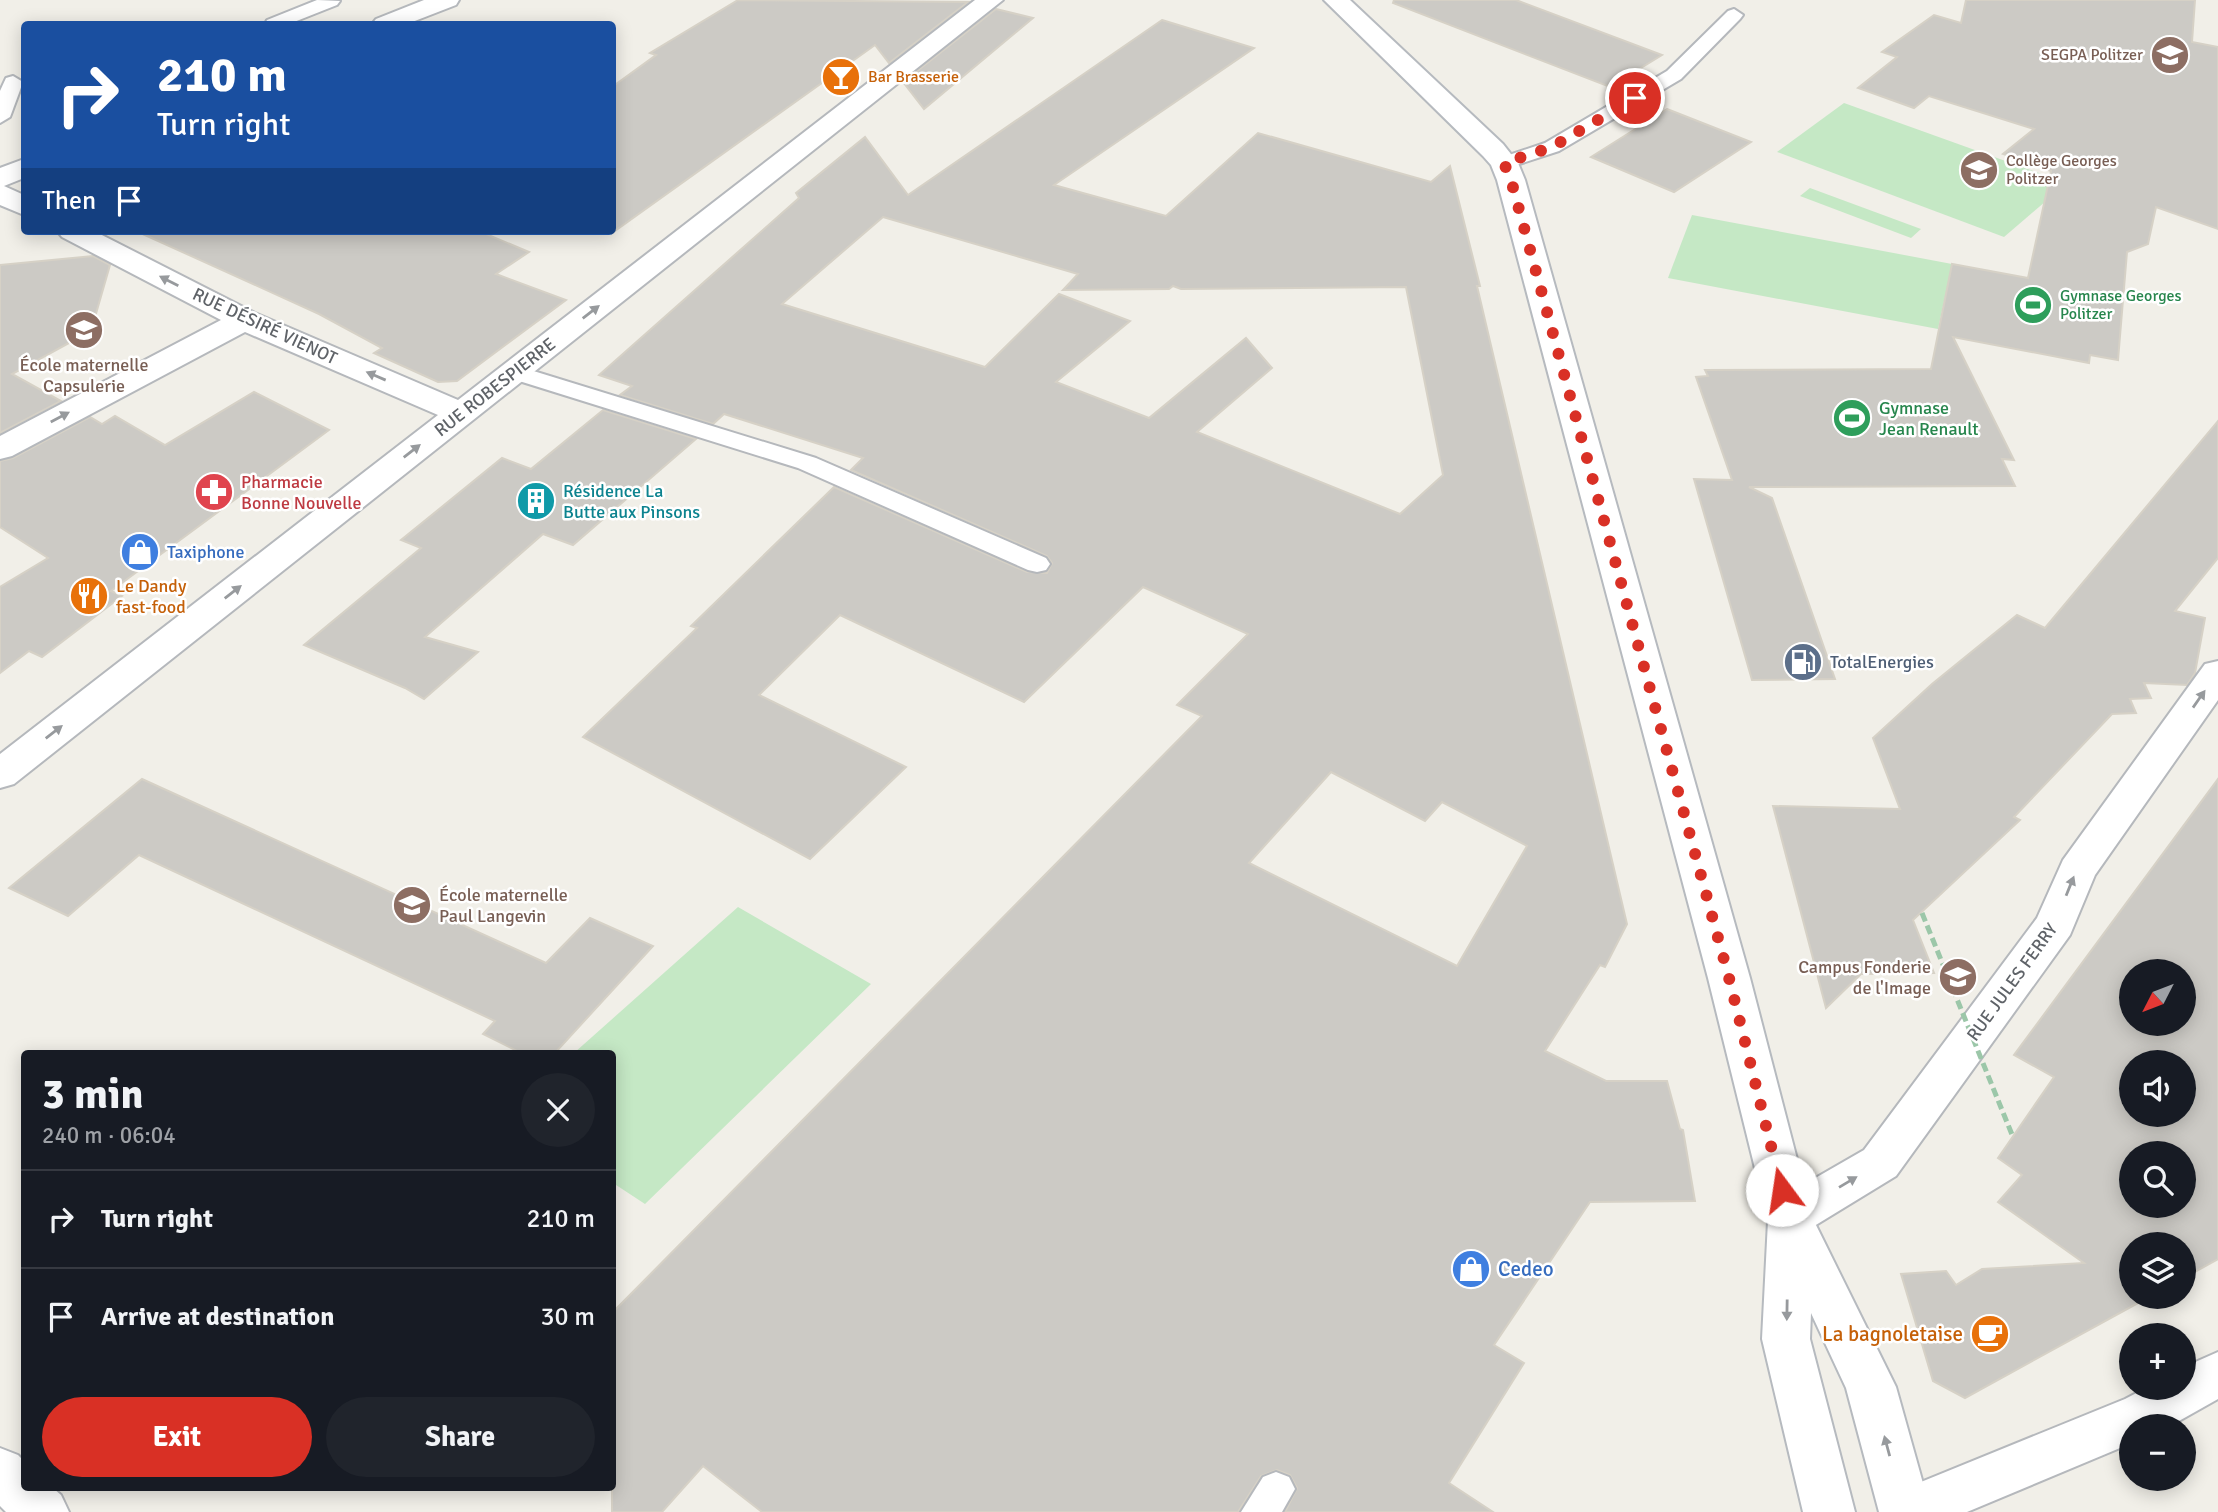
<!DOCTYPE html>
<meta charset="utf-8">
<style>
:root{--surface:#171b24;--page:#20242c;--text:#f1f3f6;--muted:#9ea1a6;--line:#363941;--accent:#d93025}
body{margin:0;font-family:Signika,sans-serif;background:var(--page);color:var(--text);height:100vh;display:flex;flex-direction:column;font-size:26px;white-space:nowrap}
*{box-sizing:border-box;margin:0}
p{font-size:23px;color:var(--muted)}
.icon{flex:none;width:38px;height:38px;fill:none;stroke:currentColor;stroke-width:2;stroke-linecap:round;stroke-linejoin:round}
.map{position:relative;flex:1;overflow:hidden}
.sheet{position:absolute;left:21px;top:1050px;width:595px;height:441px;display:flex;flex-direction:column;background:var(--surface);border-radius:7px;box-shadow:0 4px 18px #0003}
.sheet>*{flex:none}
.top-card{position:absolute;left:21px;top:21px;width:595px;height:214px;border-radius:7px;box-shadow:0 4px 18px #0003;background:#1a4fa0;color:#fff;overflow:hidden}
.needle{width:46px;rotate:228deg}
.buttons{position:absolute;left:2119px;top:959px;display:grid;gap:14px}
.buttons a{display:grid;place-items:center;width:77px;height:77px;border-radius:50%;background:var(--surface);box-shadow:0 4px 18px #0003;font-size:35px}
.pin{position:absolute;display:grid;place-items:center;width:60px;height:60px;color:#fff;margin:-30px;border:4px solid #fff;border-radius:50%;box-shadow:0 2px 7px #0007}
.me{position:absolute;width:77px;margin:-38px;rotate:346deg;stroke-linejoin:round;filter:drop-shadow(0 0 5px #0008)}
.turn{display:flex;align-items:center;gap:24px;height:147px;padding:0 21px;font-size:32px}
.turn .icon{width:91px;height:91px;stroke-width:2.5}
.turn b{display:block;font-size:49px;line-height:60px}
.then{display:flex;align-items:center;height:66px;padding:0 21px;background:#0003;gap:14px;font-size:26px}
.round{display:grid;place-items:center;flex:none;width:74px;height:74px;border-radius:37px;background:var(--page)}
.summary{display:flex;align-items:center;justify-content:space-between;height:119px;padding:0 21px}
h1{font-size:42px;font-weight:700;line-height:52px}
.cta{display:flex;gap:14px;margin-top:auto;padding:14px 21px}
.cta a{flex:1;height:80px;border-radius:42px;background:var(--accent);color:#fff;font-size:28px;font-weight:700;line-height:80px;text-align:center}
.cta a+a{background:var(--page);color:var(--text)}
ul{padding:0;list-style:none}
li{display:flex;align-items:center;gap:21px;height:98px;padding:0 21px;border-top:2px solid var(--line)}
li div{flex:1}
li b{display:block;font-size:26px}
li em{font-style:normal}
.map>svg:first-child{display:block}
.green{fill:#c5e8c5}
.building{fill:#cccac5;stroke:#d6d1c6;stroke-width:2;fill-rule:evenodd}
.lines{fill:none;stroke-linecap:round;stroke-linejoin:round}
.lane-casing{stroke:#b5b8bc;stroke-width:4}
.street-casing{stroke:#b5b8bc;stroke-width:4}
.secondary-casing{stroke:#b6babf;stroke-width:4}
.lane{fill:#fff;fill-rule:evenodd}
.street{fill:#fff;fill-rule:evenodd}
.secondary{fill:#fff;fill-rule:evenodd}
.path-bridge{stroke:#9cc7a9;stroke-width:5;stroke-dasharray:9 4.5;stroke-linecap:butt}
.oneway{fill:#979a9d}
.route{stroke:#d93025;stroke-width:12;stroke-dasharray:0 21.6}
.labels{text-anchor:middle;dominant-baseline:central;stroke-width:5;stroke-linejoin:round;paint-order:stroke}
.far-education-label{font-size:16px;fill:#785e54;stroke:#fff;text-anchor:end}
.far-food-label{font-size:16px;fill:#c56008;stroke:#fff;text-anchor:start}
.far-leisure-label{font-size:16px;fill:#27864d;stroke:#fff;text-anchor:start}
.street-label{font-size:18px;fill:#5f6368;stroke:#fff}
.education-label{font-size:18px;fill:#785e54;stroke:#fff}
.leisure-label{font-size:18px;fill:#27864d;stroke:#fff;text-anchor:start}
.health-label{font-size:18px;fill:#be3a42;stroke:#fff;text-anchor:start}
.culture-label{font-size:18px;fill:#0d838f;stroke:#fff;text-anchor:start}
.shop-label{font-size:18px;fill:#366cbe;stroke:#fff;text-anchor:start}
.food-label{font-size:18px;fill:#c56008;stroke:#fff;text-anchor:start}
.service-label{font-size:18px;fill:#4e5e75;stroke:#fff;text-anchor:start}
.near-shop-label{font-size:21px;fill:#366cbe;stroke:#fff;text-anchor:start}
.near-food-label{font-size:21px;fill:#c56008;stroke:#fff;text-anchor:end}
</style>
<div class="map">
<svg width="2218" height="1512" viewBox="0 0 2218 1512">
<rect width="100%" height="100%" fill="#f1efe8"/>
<g class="green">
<path d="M1844,103L2067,183L2004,237L1777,152Z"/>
<path d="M1810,188L1921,229L1911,238L1800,196Z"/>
<path d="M1692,215L1952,264L1938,329L1668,278Z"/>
<path d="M738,907L871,984L645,1204L613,1183L612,1054L574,1053Z"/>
</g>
<g class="building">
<path d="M738,0L968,2L889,63L875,45L612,233V87L656,55L650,53Z"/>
<path d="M1394,0H1516L1662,55L1610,87L1393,3Z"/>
<path d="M1966,0H2195L2192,42L2218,47V229L2156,207L2148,244L2127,252L2118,360L2090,355L2089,363L1953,337L2014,460L2002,459L2015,486L1749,487L1772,498L1835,679L1752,680L1694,479L1732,480L1696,377L1708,376L1705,370L1931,369L1952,264L2028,278L2051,171L2003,154L2034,129L1929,96L1914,108L1858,88L1897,57L1882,52L1934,15L1961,23Z"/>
<path d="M996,9L1033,18L924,109L903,82Z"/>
<path d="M1162,20L1254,48L1054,185L1166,216L1258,133L1431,182L1450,166L1480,286H1477L1627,924L1605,967L1600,965L1545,1051L1606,1081H1667L1680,1129L1683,1130L1695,1201L1590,1202L1494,1345L1524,1363L1449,1483L1493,1512H1285L1297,1488L1290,1475L1277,1470L1261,1476L1238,1512H762L703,1466L662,1512H612V1313L1202,716L1177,705L1248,634L1143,587L1024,702L840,615L759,695L906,767L810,859L583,737L697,628L691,626L834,487L1027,572L1047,573L1052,563L1047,556L851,470L863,458L724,414L713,424L620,395L632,386L599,375L799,198L796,193L865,137L908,195ZM883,217L1078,274L1063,290L1169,289L1173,286L1181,289L1406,287L1443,475L1400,514L1197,432L1272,368L1246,338L1149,418L1056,382L1130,321L1059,294L985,367L782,304ZM1331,772L1425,821L1442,802L1527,846L1457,966L1249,863Z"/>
<path d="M1667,109L1751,142L1674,192L1591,157Z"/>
<path d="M136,231H479L529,252L496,274L566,300L457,381L438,382L374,353L382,348L319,314Z"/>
<path d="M93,256L110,265L91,331L12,374L61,401L0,433V265Z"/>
<path d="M254,392L329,430L111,591L122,596L42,657L29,651L0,673V587L48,558L0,527V461L13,458L90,417L102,424L115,416L165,445Z"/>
<path d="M603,410L696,439L573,545L543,534L425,637L478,652L424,699L405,688L304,645L421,548L401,540L502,458L531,469Z"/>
<path d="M2218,421V558L2175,611L2205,618L2195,673L2187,685L2144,683L2151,698L2130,699L2136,713L2112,714L2014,817L2020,820L1913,920L1934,973L1861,974L1826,1008L1773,806L1900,809L1873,738L1932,684L2017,615L2045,628Z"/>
<path d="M142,779L546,963L590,918L653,946L554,1054H523L483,1034L495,1021L139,855L68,916L9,888Z"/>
<path d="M2218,779V1259L2184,1278V1244H2132V1297H2149L1965,1398L1933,1381L1901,1274L1946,1271L1956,1285L1982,1269L2084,1263L1998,1202L2022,1175L1998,1158L2054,1077L2014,1055ZM2132,971H2184V1024H2132ZM2132,1062H2184V1115H2132ZM2132,1153H2184V1206H2132Z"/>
</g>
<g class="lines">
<g class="lane-casing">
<g id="lane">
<path d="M317,0L340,1L337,5L289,24H265L267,20Z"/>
<path d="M1734,9L1743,15L1740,19L1681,79L1559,151L1504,169L1497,167L1494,163L1497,159L1545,143L1667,71L1728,11Z"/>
<path d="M13,76L23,82L10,117L0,123V91L6,78Z"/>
<path d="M514,365L816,458L1046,558L1050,564L1046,570L1037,572L1028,570L798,468L506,377L502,372L506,367Z"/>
<path d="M1276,1472L1289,1477L1295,1489L1282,1512H1241L1263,1477Z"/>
</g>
</g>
<g class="street-casing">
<g id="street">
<path d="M424,0H459L456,5L407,24H372L376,19Z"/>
<path d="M975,0H1003L14,784L0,788V754L438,415L245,332L12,456L0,459V436L221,320L62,237L57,231H94L255,313L458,400Z"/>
<path d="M24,159V178L4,186L24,195V215L0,205V168Z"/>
<path d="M2218,661V700L2095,875L2070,935L1896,1176L1806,1231L1789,1237L1772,1231L1766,1217L1772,1203L1864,1150L2037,918L2063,860L2205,664Z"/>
<path d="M2218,1352V1399L2170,1426H2132V1443L1967,1512H1881L1889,1495L2125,1399L2146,1388H2184V1367Z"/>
<path d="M0,1448L18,1455L24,1461V1488H53L61,1495L69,1512H6L0,1506Z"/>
</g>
</g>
<g class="secondary-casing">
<path id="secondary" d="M1324,0H1350L1503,144L1518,163L1525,180L1750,978L1812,1217L1896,1387L1931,1512H1879L1846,1388L1811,1313L1810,1339L1855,1512H1803L1762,1339L1768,1221L1708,978L1497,180L1491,165L1483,156Z"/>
</g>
<use href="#lane" class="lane"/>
<use href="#street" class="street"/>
<use href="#secondary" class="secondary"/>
<path class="path-bridge" d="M1922,913L2013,1137"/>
</g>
<defs><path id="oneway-solid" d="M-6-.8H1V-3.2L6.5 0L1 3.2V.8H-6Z" transform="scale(1.75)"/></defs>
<g class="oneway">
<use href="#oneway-solid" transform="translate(169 281) rotate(-153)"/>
<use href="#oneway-solid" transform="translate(591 312) rotate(-38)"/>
<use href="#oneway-solid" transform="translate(376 376) rotate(-157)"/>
<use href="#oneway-solid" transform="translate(60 417) rotate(-28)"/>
<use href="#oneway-solid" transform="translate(412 451) rotate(-38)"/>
<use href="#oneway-solid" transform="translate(233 592) rotate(-38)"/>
<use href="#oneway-solid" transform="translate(2199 699) rotate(-55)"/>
<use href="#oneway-solid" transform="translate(54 732) rotate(-38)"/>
<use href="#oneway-solid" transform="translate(2070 886) rotate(-68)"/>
<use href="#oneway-solid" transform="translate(1848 1182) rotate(-31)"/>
<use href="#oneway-solid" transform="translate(1787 1310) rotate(91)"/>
<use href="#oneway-solid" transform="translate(1887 1446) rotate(-105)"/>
</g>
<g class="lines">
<path class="route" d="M1635,98L1552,147L1504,163L1511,180L1729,978L1782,1190"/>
</g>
<defs>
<g id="school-disc" transform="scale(2.0125)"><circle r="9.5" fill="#8d6e63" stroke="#fff"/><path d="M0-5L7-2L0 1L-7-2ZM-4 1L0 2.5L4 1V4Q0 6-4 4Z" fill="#fff"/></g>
<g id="bar-disc" transform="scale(2.0125)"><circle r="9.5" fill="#e8710a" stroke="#fff"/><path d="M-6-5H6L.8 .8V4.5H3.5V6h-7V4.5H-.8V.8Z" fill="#fff"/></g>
<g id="stadium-disc" transform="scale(2.0125)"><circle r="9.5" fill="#2e9e5b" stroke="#fff"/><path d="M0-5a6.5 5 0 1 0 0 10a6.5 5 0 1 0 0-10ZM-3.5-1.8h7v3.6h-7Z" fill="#fff"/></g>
<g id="pharmacy-disc" transform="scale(2.0125)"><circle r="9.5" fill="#e0444e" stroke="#fff"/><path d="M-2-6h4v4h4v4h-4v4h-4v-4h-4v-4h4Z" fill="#fff"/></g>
<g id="building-disc" transform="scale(2.0125)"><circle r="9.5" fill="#0f9aa8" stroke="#fff"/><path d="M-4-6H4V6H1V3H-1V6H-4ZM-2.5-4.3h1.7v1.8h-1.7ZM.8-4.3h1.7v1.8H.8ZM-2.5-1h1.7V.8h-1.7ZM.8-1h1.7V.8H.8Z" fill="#fff"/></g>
<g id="shop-disc" transform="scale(2.0125)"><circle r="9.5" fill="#3f7fe0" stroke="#fff"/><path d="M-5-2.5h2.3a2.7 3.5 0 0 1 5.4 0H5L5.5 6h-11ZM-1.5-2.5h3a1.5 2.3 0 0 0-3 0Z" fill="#fff"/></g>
<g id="restaurant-disc" transform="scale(2.0125)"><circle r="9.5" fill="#e8710a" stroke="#fff"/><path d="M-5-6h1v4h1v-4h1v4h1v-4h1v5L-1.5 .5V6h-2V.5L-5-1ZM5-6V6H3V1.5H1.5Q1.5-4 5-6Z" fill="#fff"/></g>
<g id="fuel-disc" transform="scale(2.0125)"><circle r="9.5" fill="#5c6f8a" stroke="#fff"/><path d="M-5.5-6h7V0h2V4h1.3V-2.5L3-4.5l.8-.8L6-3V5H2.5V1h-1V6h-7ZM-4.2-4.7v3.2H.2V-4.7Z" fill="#fff"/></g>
<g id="university-disc" transform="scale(2.0125)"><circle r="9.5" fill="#8d6e63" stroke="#fff"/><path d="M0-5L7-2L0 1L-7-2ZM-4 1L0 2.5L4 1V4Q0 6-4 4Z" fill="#fff"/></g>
<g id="cafe-disc" transform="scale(2.0125)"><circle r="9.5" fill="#e8710a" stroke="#fff"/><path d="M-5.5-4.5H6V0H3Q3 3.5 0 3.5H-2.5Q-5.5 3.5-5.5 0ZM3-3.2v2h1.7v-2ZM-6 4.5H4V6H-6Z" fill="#fff"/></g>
</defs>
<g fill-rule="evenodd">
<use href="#school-disc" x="2170" y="55"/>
<use href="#bar-disc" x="841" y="77"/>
<use href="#school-disc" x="1979" y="170"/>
<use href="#stadium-disc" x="2033" y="305"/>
<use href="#school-disc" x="84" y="330"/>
<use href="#stadium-disc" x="1852" y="418"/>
<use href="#pharmacy-disc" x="214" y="492"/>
<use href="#building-disc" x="536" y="501"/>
<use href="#shop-disc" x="140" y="552"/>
<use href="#restaurant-disc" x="89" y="596"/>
<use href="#fuel-disc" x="1803" y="662"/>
<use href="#school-disc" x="412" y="905"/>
<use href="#university-disc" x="1958" y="977"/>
<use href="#shop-disc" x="1471" y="1269"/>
<use href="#cafe-disc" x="1990" y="1334"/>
</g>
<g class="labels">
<g class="far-education-label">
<text x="2143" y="55">SEGPA Politzer</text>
<text x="2006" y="161" text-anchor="start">Collège Georges<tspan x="2006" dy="18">Politzer</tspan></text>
</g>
<g class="far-food-label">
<text x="868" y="77">Bar Brasserie</text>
</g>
<g class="far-leisure-label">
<text x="2060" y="296">Gymnase Georges<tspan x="2060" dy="18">Politzer</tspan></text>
</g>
<g class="street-label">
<text transform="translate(265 326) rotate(25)">RUE DÉSIRÉ VIENOT</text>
<text transform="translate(495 387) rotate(-38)">RUE ROBESPIERRE</text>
<text transform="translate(2012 982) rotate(-54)">RUE JULES FERRY</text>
</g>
<g class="education-label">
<text x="84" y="365">École maternelle<tspan x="84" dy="21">Capsulerie</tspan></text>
<text x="439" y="895" text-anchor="start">École maternelle<tspan x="439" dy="21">Paul Langevin</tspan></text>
<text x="1931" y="967" text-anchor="end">Campus Fonderie<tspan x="1931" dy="21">de l'Image</tspan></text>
</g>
<g class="leisure-label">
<text x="1879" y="408">Gymnase<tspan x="1879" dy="21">Jean Renault</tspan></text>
</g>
<g class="health-label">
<text x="241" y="482">Pharmacie<tspan x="241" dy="21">Bonne Nouvelle</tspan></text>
</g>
<g class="culture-label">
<text x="563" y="491">Résidence La<tspan x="563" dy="21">Butte aux Pinsons</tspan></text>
</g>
<g class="shop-label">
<text x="167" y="552">Taxiphone</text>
</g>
<g class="food-label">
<text x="116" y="586">Le Dandy<tspan x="116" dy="21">fast-food</tspan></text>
</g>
<g class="service-label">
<text x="1830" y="662">TotalEnergies</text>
</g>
<g class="near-shop-label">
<text x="1498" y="1269">Cedeo</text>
</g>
<g class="near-food-label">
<text x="1963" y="1334">La bagnoletaise</text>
</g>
</g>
</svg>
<div class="buttons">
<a><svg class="needle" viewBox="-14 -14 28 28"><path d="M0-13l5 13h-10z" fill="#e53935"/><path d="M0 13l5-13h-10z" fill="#9ea1a6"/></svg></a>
<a><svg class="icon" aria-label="sound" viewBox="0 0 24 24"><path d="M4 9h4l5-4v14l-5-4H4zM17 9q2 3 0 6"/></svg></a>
<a><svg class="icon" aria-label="search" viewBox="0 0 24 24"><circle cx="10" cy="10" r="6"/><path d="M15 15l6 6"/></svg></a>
<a><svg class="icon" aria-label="layers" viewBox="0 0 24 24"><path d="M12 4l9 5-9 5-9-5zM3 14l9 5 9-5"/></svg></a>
<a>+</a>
<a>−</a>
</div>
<div class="pin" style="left:1635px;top:98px;background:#d93025"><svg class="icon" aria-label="arrive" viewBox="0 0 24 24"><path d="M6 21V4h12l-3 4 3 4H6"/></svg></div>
<svg class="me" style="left:1782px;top:1190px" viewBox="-20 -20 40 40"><circle r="19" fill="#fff"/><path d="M0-13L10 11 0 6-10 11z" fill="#d93025"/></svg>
<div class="top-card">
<div class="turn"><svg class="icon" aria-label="right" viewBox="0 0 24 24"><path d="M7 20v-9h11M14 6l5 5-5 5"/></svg><div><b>210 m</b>Turn right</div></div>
<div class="then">Then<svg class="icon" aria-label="arrive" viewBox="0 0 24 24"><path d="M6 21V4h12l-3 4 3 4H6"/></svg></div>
</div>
<section class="sheet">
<div class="summary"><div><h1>3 min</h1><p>240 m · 06:04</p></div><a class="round"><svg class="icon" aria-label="close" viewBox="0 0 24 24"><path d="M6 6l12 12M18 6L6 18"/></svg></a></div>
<ul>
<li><svg class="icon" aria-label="right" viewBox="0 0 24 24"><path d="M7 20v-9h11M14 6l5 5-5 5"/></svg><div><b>Turn right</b></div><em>210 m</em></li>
<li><svg class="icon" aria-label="arrive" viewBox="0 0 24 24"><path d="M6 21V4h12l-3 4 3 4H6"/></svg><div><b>Arrive at destination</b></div><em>30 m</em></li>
</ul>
<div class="cta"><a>Exit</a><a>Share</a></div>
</section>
</div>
